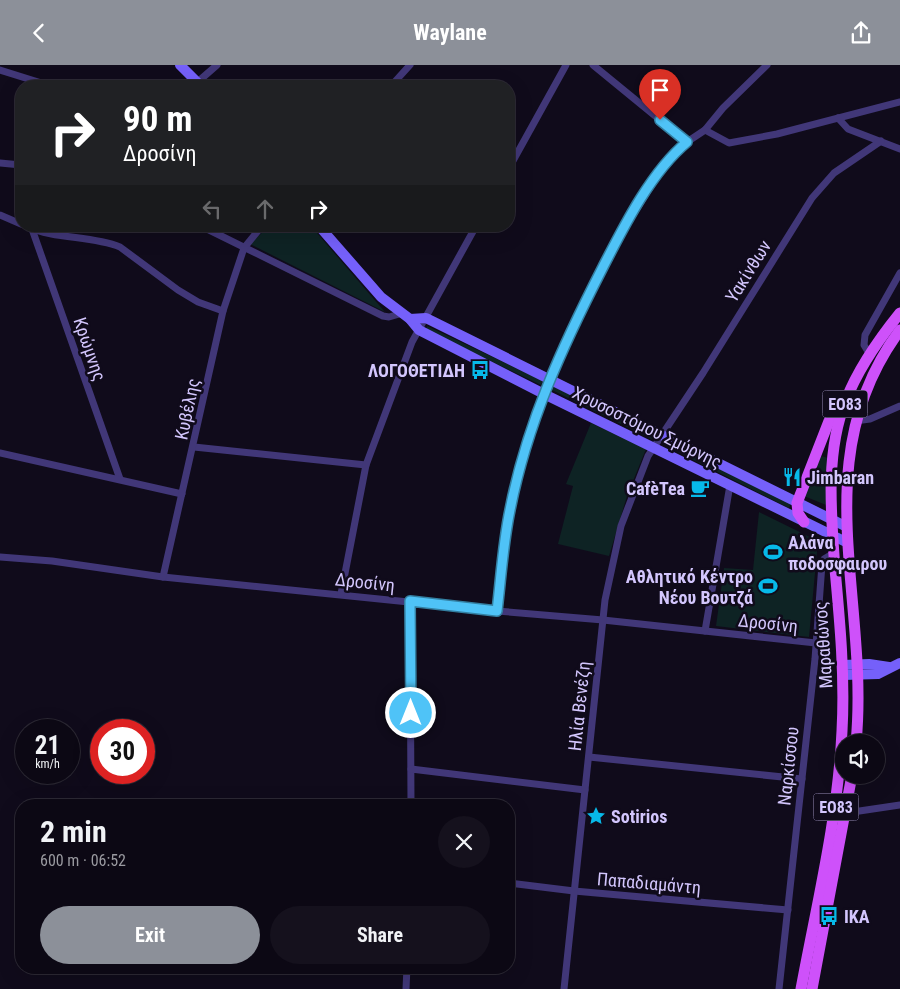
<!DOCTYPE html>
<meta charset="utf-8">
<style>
:root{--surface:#0c0814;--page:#15111d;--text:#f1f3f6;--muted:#9a9aa0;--line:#2c2934;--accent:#8c9099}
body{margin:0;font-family:"Roboto Condensed",sans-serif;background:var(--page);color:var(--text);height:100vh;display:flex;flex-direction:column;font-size:19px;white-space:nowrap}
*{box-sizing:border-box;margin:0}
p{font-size:16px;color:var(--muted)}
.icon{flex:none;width:28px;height:28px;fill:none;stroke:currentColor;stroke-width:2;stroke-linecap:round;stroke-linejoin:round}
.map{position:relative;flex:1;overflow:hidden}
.side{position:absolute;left:15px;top:734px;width:500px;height:175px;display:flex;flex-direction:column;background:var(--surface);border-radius:20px;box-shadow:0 5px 20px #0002,0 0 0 1px var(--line)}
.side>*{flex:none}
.top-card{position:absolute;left:15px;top:15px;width:500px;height:152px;border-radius:20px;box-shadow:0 5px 20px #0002,0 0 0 1px var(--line);background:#202124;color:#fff;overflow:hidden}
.controls{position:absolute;left:835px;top:669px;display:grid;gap:10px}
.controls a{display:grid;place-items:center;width:50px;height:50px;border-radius:50%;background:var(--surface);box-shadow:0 5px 20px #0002,0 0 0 1px var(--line);font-size:25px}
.speed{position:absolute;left:15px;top:654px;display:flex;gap:10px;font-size:25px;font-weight:700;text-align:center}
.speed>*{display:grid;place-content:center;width:65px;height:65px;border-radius:50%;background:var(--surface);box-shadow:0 5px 20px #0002,0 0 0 1px var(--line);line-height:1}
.speed small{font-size:12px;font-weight:400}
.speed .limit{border:8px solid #d22;background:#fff;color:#111}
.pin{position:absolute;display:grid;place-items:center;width:42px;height:42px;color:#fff;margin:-51px -21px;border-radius:50% 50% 50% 0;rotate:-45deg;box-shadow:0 0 5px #0007}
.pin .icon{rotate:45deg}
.me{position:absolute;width:55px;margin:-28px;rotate:0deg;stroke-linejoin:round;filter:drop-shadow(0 0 4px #0008)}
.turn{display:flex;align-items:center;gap:18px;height:105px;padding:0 25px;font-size:22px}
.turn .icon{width:65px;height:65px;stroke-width:2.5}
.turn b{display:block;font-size:35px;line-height:42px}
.lanes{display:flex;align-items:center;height:48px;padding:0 25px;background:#0003;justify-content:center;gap:25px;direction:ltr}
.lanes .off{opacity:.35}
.round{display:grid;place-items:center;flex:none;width:52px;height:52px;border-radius:26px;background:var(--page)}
.headline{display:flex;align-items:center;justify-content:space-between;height:85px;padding:0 25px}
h1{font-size:30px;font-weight:700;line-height:38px}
.action{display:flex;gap:10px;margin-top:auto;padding:10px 25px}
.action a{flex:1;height:58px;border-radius:30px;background:var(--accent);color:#fff;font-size:20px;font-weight:700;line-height:58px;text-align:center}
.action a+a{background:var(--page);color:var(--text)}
header{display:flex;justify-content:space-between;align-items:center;height:65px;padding:0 25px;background:var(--accent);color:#fff;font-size:22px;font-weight:700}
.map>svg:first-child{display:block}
.green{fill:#0e2324}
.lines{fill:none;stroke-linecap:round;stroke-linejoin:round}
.street{stroke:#413778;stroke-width:7}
.secondary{stroke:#7560fa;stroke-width:10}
.primary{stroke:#ce51fa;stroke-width:11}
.route-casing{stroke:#337fa1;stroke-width:12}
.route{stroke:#4fc3f7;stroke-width:9}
.labels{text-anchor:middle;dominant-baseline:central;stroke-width:5;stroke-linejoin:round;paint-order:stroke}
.shield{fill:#100b1b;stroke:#988eb9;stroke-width:1}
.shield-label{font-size:16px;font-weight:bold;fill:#d3c6fd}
.street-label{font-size:18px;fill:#d3c6fd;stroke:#100b1b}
.poi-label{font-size:18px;font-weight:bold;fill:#d3c6fd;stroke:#100b1b;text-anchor:start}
</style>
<header><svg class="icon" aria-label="back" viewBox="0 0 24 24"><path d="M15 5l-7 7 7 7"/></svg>Waylane<svg class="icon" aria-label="share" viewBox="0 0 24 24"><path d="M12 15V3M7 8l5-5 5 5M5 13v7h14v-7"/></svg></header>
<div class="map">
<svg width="900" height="924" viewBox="0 0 900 924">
<rect width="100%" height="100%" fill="#100b1b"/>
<g class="green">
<path d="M269,161H311L385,247L250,179Z"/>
<path d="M427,261L543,316L541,320L426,265Z"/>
<path d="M553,321L655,371L653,375L552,325Z"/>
<path d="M591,358L646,384L627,431L609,491L558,479L573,421L566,419Z"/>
<path d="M665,375L791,438L789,443L662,379Z"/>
<path d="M821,391L828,393L826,440L804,431Z"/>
<path d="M759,447L818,476L809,572L716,561L724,503L753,505Z"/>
</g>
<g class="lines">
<g class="street">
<path d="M593,0L687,77"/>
<path d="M0,5L51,21"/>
<path d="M193,21L217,0"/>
<path d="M391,21L410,0"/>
<path d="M838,53L848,64L900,84"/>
<path d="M705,65L729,78L777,69L900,37"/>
<path d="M0,98L21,100"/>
<path d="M509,103L566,0"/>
<path d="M0,150L21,159"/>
<path d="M26,161C56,175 90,170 120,182L178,225L198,237L223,246"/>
<path d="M201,161L383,251L389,252L403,248"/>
<path d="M32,164L120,414"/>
<path d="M870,290L864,280L865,270L900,208"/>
<path d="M855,356L870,354L900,341"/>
<path d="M194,382L366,400"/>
<path d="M0,388L182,429"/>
<path d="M0,492L52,496L163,512L497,546L603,555L816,578"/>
<path d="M163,512L223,246L244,183L262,161"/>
<path d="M341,529L366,400L412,277L476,161"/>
<path d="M410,536L411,740"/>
<path d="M497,546L506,464L516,419L544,329L570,266L618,174L665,99L687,77L705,65L723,43L767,0"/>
<path d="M705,566L730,420"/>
<path d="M589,692L802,714"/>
<path d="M411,704L585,725"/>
<path d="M846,748L900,740"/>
<path d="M509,818L574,826L788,845"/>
<path d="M406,924L407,902"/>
<path d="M564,924L605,535L621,461L648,391L703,308L812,133L834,108L881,76"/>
<path d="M779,924L815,594L822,499L824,494L834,488"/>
</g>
<g class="secondary">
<path d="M180,0L201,21"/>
<path d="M319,161L381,232L410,254L419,265L544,329L848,478"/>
<path d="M410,254L426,253L847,462"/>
<path d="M843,600L869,599L889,602"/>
<path d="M843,610L878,609L900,598"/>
</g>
<g class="primary">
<path d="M804,457L798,448L797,438L829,356L843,333"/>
<path d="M856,678C870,533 804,394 900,265"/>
<path d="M801,924C817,838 838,753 842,666C845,612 840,558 835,504C831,449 825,387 846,335C858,304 879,274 900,248"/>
<path d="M812,924L852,710"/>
</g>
</g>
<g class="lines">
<g class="route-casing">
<path id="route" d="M411,648L410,536L497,546C501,513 503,478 510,445C527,358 563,280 603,202C624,161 651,107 687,77L660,55"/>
</g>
<use href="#route" class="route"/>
</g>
<defs>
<g id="bus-bare" transform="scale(1.5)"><path d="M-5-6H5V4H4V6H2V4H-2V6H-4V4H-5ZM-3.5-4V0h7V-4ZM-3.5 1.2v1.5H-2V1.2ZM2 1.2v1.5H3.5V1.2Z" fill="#07b9e9" stroke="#100b1b" stroke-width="2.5" paint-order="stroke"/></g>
<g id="restaurant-bare" transform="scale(1.5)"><path d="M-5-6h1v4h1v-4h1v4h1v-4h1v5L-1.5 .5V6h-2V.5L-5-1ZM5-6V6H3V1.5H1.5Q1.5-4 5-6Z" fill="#07b9e9" stroke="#100b1b" stroke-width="2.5" paint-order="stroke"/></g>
<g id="cafe-bare" transform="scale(1.5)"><path d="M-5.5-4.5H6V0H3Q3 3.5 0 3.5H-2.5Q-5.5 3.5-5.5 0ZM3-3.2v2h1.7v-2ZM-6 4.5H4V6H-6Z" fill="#07b9e9" stroke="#100b1b" stroke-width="2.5" paint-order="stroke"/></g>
<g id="stadium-bare" transform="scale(1.5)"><path d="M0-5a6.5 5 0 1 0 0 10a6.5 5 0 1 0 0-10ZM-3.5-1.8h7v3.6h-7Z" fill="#07b9e9" stroke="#100b1b" stroke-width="2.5" paint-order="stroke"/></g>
<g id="sight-bare" transform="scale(1.5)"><path d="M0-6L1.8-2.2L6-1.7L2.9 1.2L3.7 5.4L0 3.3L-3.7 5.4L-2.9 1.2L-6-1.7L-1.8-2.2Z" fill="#07b9e9" stroke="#100b1b" stroke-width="2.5" paint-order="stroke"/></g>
</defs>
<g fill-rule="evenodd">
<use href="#bus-bare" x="480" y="305"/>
<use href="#restaurant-bare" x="792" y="412"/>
<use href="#cafe-bare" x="700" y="423"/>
<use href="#stadium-bare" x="773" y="487"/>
<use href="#stadium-bare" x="768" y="521"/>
<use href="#sight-bare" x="596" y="751"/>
<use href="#bus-bare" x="829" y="851"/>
</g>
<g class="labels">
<g class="shield">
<rect x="822.5" y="325.5" width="45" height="27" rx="4"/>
<rect x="813.5" y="728.5" width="45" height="27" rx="4"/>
</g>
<g class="shield-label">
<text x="845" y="339">ΕΟ83</text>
<text x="836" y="742">ΕΟ83</text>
</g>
<g class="street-label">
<text transform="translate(748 206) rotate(-58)">Υακίνθων</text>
<text transform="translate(90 284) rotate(71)">Κρώμνης</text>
<text transform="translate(187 344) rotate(-78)">Κυβέλης</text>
<text transform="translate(647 362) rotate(26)">Χρυσοστόμου Σμύρνης</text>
<text transform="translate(365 517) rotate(6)">Δροσίνη</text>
<text transform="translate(768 558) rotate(6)">Δροσίνη</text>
<text transform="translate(823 580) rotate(-94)">Μαραθώνος</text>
<text transform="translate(579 641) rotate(-84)">Ηλία Βενέζη</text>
<text transform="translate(788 701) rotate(-84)">Ναρκίσσου</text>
<text transform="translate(649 818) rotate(5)">Παπαδιαμάντη</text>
</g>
<g class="poi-label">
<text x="465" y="305" text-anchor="end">ΛΟΓΟΘΕΤΙΔΗ</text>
<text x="807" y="412">Jimbaran</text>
<text x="685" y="423" text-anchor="end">CafèTea</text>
<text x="788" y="477">Αλάνα<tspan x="788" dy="21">ποδοσφαιρου</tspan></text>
<text x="753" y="511" text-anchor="end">Αθλητικό Κέντρο<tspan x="753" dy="21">Νέου Βουτζά</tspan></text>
<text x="611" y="751">Sotirios</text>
<text x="844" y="851">ΙΚΑ</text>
</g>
</g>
</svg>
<div class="controls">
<a><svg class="icon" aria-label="sound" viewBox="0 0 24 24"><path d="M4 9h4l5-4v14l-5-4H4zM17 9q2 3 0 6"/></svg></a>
</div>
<div class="speed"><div>21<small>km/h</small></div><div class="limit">30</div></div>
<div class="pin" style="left:660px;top:55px;background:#d93025"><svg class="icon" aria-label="arrive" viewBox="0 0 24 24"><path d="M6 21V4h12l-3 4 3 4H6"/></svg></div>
<svg class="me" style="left:411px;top:648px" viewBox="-20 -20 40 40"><circle r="17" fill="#4fc3f7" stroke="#fff" stroke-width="3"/><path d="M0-11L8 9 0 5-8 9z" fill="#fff"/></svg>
<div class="top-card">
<div class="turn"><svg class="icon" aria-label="right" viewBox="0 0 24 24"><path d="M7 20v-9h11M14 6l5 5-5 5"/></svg><div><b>90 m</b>Δροσίνη</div></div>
<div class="lanes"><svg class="icon off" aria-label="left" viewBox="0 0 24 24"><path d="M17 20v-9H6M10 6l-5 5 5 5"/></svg><svg class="icon off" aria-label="ahead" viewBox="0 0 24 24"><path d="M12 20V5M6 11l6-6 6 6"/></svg><svg class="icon" aria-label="right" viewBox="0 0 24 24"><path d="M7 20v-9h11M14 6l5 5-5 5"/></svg></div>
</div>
<section class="side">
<div class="headline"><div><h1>2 min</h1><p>600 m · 06:52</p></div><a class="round"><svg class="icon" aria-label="close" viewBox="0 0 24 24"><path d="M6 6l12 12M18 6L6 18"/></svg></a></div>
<div class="action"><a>Exit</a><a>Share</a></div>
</section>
</div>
